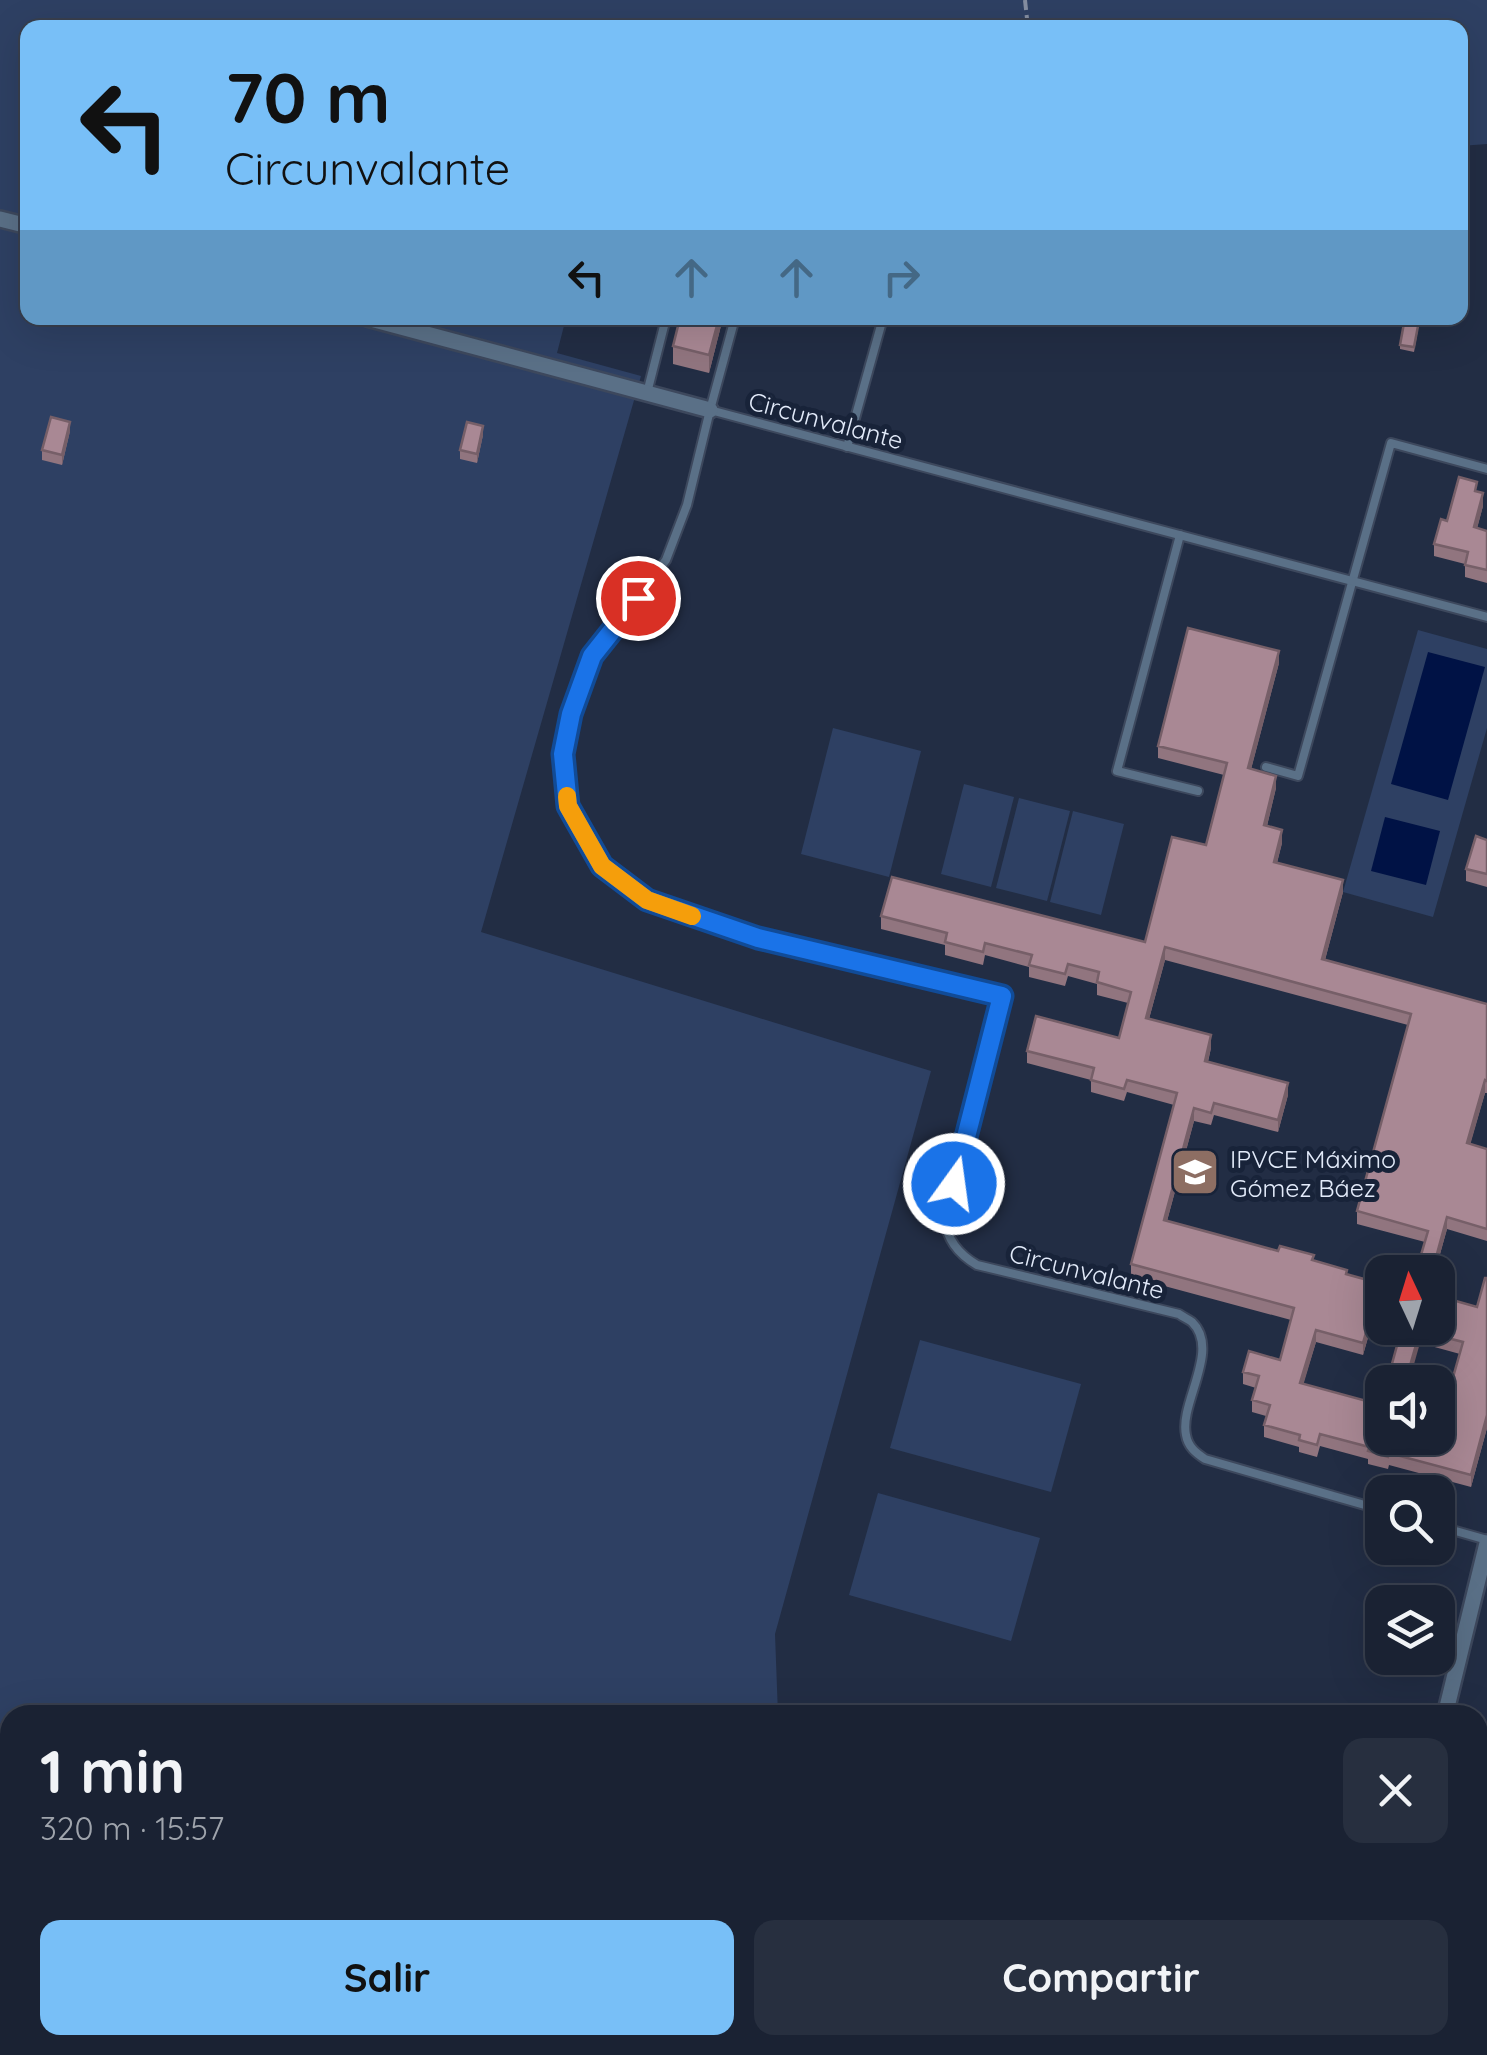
<!DOCTYPE html>
<html lang="es">
<meta charset="utf-8">
<style>
:root{--surface:#1a2233;--page:#272f3f;--text:#f1f3f6;--muted:#9fa4ac;--line:#383f4e;--accent:#78bff7}
body{margin:0;font-family:Quicksand,sans-serif;background:var(--page);color:var(--text);height:100vh;display:flex;flex-direction:column;font-size:38px;white-space:nowrap}
*{box-sizing:border-box;margin:0}
p{font-size:32px;color:var(--muted)}
.icon{flex:none;width:55px;height:55px;fill:none;stroke:currentColor;stroke-width:2;stroke-linecap:round;stroke-linejoin:round}
.map{position:relative;flex:1;overflow:hidden}
.drawer{position:absolute;left:0px;top:1705px;width:1488px;height:350px;display:flex;flex-direction:column;background:var(--surface);border-radius:30px 30px 0 0;box-shadow:0 10px 40px #0002,0 0 0 2px var(--line)}
.drawer>*{flex:none}
.top-card{position:absolute;left:20px;top:20px;width:1448px;height:305px;border-radius:20px;box-shadow:0 10px 40px #0002,0 0 0 2px var(--line);background:#78bff7;color:#111;overflow:hidden}
.needle{width:65px;rotate:356deg}
.tools{position:absolute;left:1365px;top:1255px;display:grid;gap:20px}
.tools a{display:grid;place-items:center;width:90px;height:90px;border-radius:20px;background:var(--surface);box-shadow:0 10px 40px #0002,0 0 0 2px var(--line);font-size:50px}
.pin{position:absolute;display:grid;place-items:center;width:85px;height:85px;color:#fff;margin:-42px;border:5px solid #fff;border-radius:50%;box-shadow:0 2px 10px #0007}
.me{position:absolute;width:110px;margin:-55px;rotate:14deg;stroke-linejoin:round;filter:drop-shadow(0 0 8px #0008)}
.turn{display:flex;align-items:center;gap:35px;height:210px;padding:0 40px;font-size:45px}
.turn .icon{width:130px;height:130px;stroke-width:2.5}
.turn b{display:block;font-size:70px;line-height:85px}
.lanes{display:flex;align-items:center;height:95px;padding:0 40px;background:#0003;justify-content:center;gap:50px;direction:ltr}
.lanes .off{opacity:.35}
.round{display:grid;place-items:center;flex:none;width:105px;height:105px;border-radius:20px;background:var(--page)}
.summary{display:flex;align-items:center;justify-content:space-between;height:170px;padding:0 40px}
h1{font-size:60px;font-weight:700;line-height:75px}
.cta{display:flex;gap:20px;margin-top:auto;padding:20px 40px}
.cta a{flex:1;height:115px;border-radius:20px;background:var(--accent);color:#111;font-size:40px;font-weight:700;line-height:115px;text-align:center}
.cta a+a{background:var(--page);color:var(--text)}
.map>svg:first-child{display:block}
.green{fill:#2e4063}
.water{fill:#001245}
.lines{fill:none;stroke-linecap:round;stroke-linejoin:round}
.lane-casing{stroke:#3d485d;stroke-width:12}
.street-casing{stroke:#3d485d;stroke-width:20}
.path{stroke:#858ea1;stroke-width:4;stroke-dasharray:10 5;stroke-linecap:butt}
.lane{stroke:#5a7087;stroke-width:8}
.street{stroke:#5a7087;stroke-width:15}
.wall{fill:#91757f;fill-rule:evenodd}
.shaded-wall{fill:#765f68}
.building{fill:#a98894;stroke:#765f68;stroke-width:2.5}
.route-casing{stroke:#114b97;stroke-width:25}
.route{stroke:#1a73e8;stroke-width:18}
.slow{stroke:#f59e0b;stroke-width:18}
.labels{text-anchor:middle;dominant-baseline:central;stroke-width:10;stroke-linejoin:round;paint-order:stroke}
.street-label{font-size:25px;fill:#e3ebfa;stroke:#182339}
.poi-label{font-size:25px;fill:#e3ebfa;stroke:#182339;text-anchor:start}
</style>
<div class="map">
<svg width="1487" height="2055" viewBox="0 0 1487 2055">
<rect width="100%" height="100%" fill="#222d44"/>
<g class="green">
<path d="M0,0H1487V144L1460,146V28H28V318H566L557,353L641,376L481,932L931,1071L775,1634L778,1715H10V2045H605V2055H0Z"/>
<path d="M1418,630L1487,649V728L1433,917L1343,892Z"/>
<path d="M833,728L921,751L889,877L801,854Z"/>
<path d="M964,784L1014,797L991,887L941,874Z"/>
<path d="M1019,798L1070,811L1047,901L996,888Z"/>
<path d="M1073,811L1124,824L1101,915L1050,902Z"/>
<path d="M920,1340L1081,1384L1051,1492L890,1448Z"/>
<path d="M878,1493L1040,1538L1011,1641L849,1595Z"/>
</g>
<g class="water">
<path d="M1428,652L1485,667L1448,800L1391,784Z"/>
<path d="M1385,817L1440,831L1426,885L1371,871Z"/>
</g>
<g class="lines">
<g class="lane-casing">
<g id="lane">
<path d="M647,393L666,318"/>
<path d="M710,410L735,318"/>
<path d="M847,447L883,318"/>
<path d="M1180,535L1117,771L1198,791"/>
<path d="M1266,767L1298,776L1391,443L1487,469"/>
<path d="M1382,1510L1205,1459C1196,1453 1188,1447 1186,1435C1179,1403 1221,1350 1192,1322C1188,1319 1183,1317 1179,1314L977,1265C960,1255 947,1240 945,1220L1003,996L758,938L647,900L601,866L568,806L563,754L571,714L592,656L666,560L687,505L710,410L1487,617"/>
<path d="M1438,1526L1487,1540"/>
<path d="M623,2045L624,2055"/>
</g>
</g>
<g class="street-casing">
<g id="street">
<path d="M0,219L28,226"/>
<path d="M367,318L710,410"/>
<path d="M1447,1715V1707L1487,1543"/>
<path d="M1444,2045V2055"/>
</g>
</g>
<path class="path" d="M1025,0L1028,28"/>
<use href="#lane" class="lane"/>
<use href="#street" class="street"/>
</g>
<g class="wall">
<path d="M532,318H554L552,323Z"/>
<path d="M723,318L709,373L673,364V346Z"/>
<path d="M1418,330L1414,352L1400,349V345Z"/>
<path d="M70,431L62,465L42,460V450Z"/>
<path d="M483,435L477,463L460,459V450Z"/>
<path d="M1477,492L1483,506L1477,528L1487,531V583L1465,577V564L1434,556V544L1447,521Z"/>
<path d="M1279,663L1251,769L1276,788L1267,826L1282,843L1277,863L1343,892L1325,960L1487,1004V1093H1485L1470,1144L1487,1149V1241L1447,1229L1435,1272H1416L1425,1242L1357,1224V1211L1408,1025L1165,960L1149,1019L1211,1048L1208,1062L1288,1095L1278,1132L1214,1115L1211,1125L1194,1121L1167,1221L1314,1261L1347,1274L1382,1284V1328H1438L1477,1307L1487,1278V1428L1471,1487L1389,1465L1388,1469L1368,1464V1459L1320,1446L1317,1457L1299,1452V1447L1264,1437V1425L1266,1416L1252,1412V1400L1256,1388L1243,1384V1372L1280,1360L1291,1320L1131,1277V1264L1174,1105L1127,1092L1124,1101L1091,1092V1080L1027,1063V1051L1119,1038L1128,1003L1097,995V984L1068,976L1065,986L1029,977V967L985,955L983,965L945,955V945L881,929V916L1145,942L1206,845L1224,775L1158,758V746ZM1369,1334L1398,1342L1387,1382L1420,1343L1460,1354L1450,1388L1381,1405L1303,1384L1316,1342L1363,1355Z"/>
<path d="M1487,840V887L1466,881V869Z"/>
</g>
<g class="shaded-wall">
<path d="M719,318H723L709,373V355Z"/>
<path d="M70,422V431L62,465V455Z"/>
<path d="M483,426V435L477,463V454Z"/>
<path d="M1483,493V506L1474,540V527Z"/>
<path d="M1279,651V663L1248,781V768Z"/>
<path d="M1276,776V788L1264,838V825Z"/>
<path d="M1282,830V843L1274,874V862Z"/>
<path d="M1343,880V892L1322,971V959Z"/>
<path d="M1165,947V960L1146,1030V1018Z"/>
<path d="M1211,1035V1048L1205,1073V1061Z"/>
<path d="M1485,1080V1093L1467,1156V1143Z"/>
<path d="M1288,1083V1095L1278,1132V1120Z"/>
<path d="M1194,1108V1121L1164,1232V1220Z"/>
<path d="M1447,1217V1229L1435,1272H1432Z"/>
<path d="M1369,1322V1334L1363,1355V1343Z"/>
<path d="M1316,1330V1342L1300,1396V1383Z"/>
<path d="M1420,1331V1343L1409,1382L1407,1376Z"/>
<path d="M1487,1415V1428L1471,1487V1475Z"/>
</g>
<g class="building">
<path d="M680,318H719L709,355L673,346Z"/>
<path d="M1404,323L1418,326L1414,347L1400,345Z"/>
<path d="M51,417L70,422L62,455L42,450Z"/>
<path d="M467,422L483,426L477,454L460,450Z"/>
<path d="M1459,477L1477,482L1475,491L1483,493L1474,527L1487,531V570L1465,565L1468,552L1434,544L1441,519L1447,521Z"/>
<path d="M1188,628L1279,651L1248,768L1276,776L1264,825L1282,830L1274,862L1343,880L1322,959L1487,1004V1081L1485,1080L1467,1143L1487,1149V1229L1447,1217L1432,1272H1416L1428,1231L1357,1211L1411,1014L1165,947L1146,1018L1211,1035L1205,1061L1288,1083L1278,1120L1214,1103L1211,1113L1194,1108L1164,1220L1278,1251L1280,1246L1314,1255L1312,1260L1347,1270L1346,1274L1382,1284V1326L1369,1322L1363,1343L1316,1330L1300,1383L1381,1405L1382,1399V1438H1438V1385L1450,1388L1463,1342L1420,1331L1407,1376L1430,1382H1387L1401,1331L1389,1328H1438V1296L1477,1307L1485,1278H1487V1415L1471,1475L1389,1453L1388,1457L1368,1451L1369,1447L1320,1434L1317,1445L1299,1440L1300,1435L1264,1425L1270,1405L1252,1400L1259,1376L1243,1372L1249,1351L1280,1360L1294,1308L1131,1264L1177,1093L1127,1080L1124,1089L1091,1080L1094,1068L1027,1051L1036,1016L1119,1038L1131,992L1097,982L1099,972L1068,964L1065,974L1029,965L1032,955L985,943L983,952L945,942L947,933L881,916L892,877L1145,942L1172,837L1206,845L1227,763L1158,746Z"/>
<path d="M1476,836L1487,840V874L1466,869Z"/>
<rect x="1460" y="2050" width="27" height="5"/>
</g>
<g class="lines">
<g class="route-casing">
<path id="route" d="M638,598L592,656L571,714L563,754L568,806L602,866L647,900L758,938L1002,996L954,1184"/>
</g>
<use href="#route" class="route"/>
<path class="slow" d="M567,796L568,806L602,866L647,900L692,916"/>
</g>
<defs>
<g id="school-square" transform="scale(2.5)"><rect x="-9" y="-9" width="18" height="18" rx="4" fill="#8d6e63" stroke="#182339"/><path d="M0-5L7-2L0 1L-7-2ZM-4 1L0 2.5L4 1V4Q0 6-4 4Z" fill="#fff"/></g>
</defs>
<g fill-rule="evenodd">
<use href="#school-square" x="1195" y="1172"/>
</g>
<g class="labels">
<g class="street-label">
<text transform="translate(826 420) rotate(15)">Circunvalante</text>
<text transform="translate(1087 1271) rotate(14)">Circunvalante</text>
</g>
<g class="poi-label">
<text x="1230" y="1158">IPVCE Máximo<tspan x="1230" dy="29">Gómez Báez</tspan></text>
</g>
</g>
</svg>
<div class="tools">
<a><svg class="needle" viewBox="-14 -14 28 28"><path d="M0-13l5 13h-10z" fill="#e53935"/><path d="M0 13l5-13h-10z" fill="#9fa4ac"/></svg></a>
<a><svg class="icon" aria-label="sound" viewBox="0 0 24 24"><path d="M4 9h4l5-4v14l-5-4H4zM17 9q2 3 0 6"/></svg></a>
<a><svg class="icon" aria-label="search" viewBox="0 0 24 24"><circle cx="10" cy="10" r="6"/><path d="M15 15l6 6"/></svg></a>
<a><svg class="icon" aria-label="layers" viewBox="0 0 24 24"><path d="M12 4l9 5-9 5-9-5zM3 14l9 5 9-5"/></svg></a>
</div>
<div class="pin" style="left:638px;top:598px;background:#d93025"><svg class="icon" aria-label="arrive" viewBox="0 0 24 24"><path d="M6 21V4h12l-3 4 3 4H6"/></svg></div>
<svg class="me" style="left:954px;top:1184px" viewBox="-20 -20 40 40"><circle r="17" fill="#1a73e8" stroke="#fff" stroke-width="3"/><path d="M0-11L8 9 0 5-8 9z" fill="#fff"/></svg>
<div class="top-card">
<div class="turn"><svg class="icon" aria-label="left" viewBox="0 0 24 24"><path d="M17 20v-9H6M10 6l-5 5 5 5"/></svg><div><b>70 m</b>Circunvalante</div></div>
<div class="lanes"><svg class="icon" aria-label="left" viewBox="0 0 24 24"><path d="M17 20v-9H6M10 6l-5 5 5 5"/></svg><svg class="icon off" aria-label="ahead" viewBox="0 0 24 24"><path d="M12 20V5M6 11l6-6 6 6"/></svg><svg class="icon off" aria-label="ahead" viewBox="0 0 24 24"><path d="M12 20V5M6 11l6-6 6 6"/></svg><svg class="icon off" aria-label="right" viewBox="0 0 24 24"><path d="M7 20v-9h11M14 6l5 5-5 5"/></svg></div>
</div>
<section class="drawer">
<div class="summary"><div><h1>1 min</h1><p>320 m · 15:57</p></div><a class="round"><svg class="icon" aria-label="close" viewBox="0 0 24 24"><path d="M6 6l12 12M18 6L6 18"/></svg></a></div>
<div class="cta"><a>Salir</a><a>Compartir</a></div>
</section>
</div>
